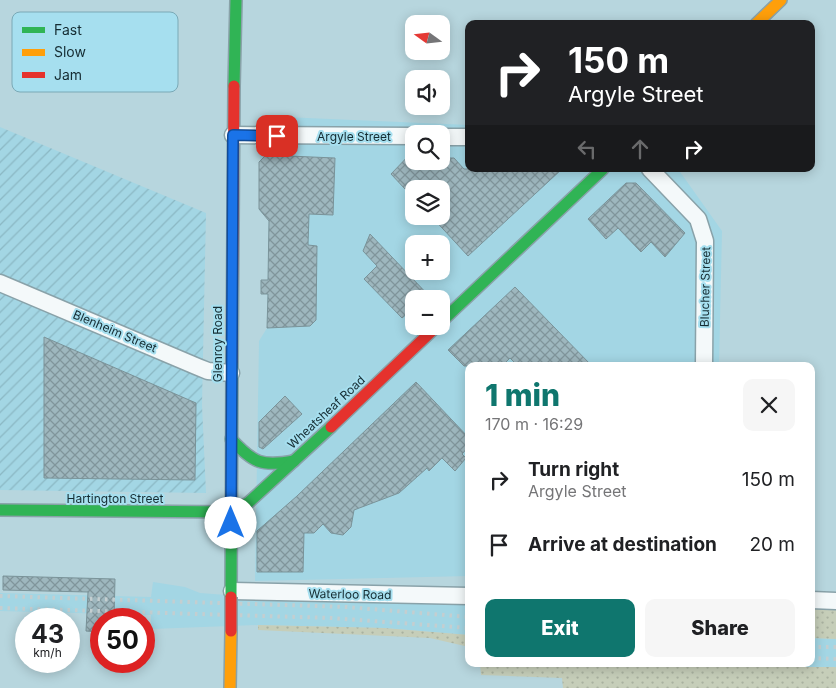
<!DOCTYPE html>
<meta charset="utf-8">
<style>
:root{--surface:#fff;--page:#f6f6f6;--text:#202124;--muted:#757577;--accent:#0f766e}
body{margin:0;font-family:Inter,sans-serif;background:var(--page);color:var(--text);height:100vh;display:flex;flex-direction:column;font-size:19px;white-space:nowrap}
*{box-sizing:border-box;margin:0}
p{font-size:16px;color:var(--muted)}
.icon{flex:none;width:28px;height:28px;fill:none;stroke:currentColor;stroke-width:2;stroke-linecap:round;stroke-linejoin:round}
.map{position:relative;flex:1;overflow:hidden}
.side{position:absolute;left:465px;top:362px;width:350px;height:305px;display:flex;flex-direction:column;background:var(--surface);border-radius:10px;box-shadow:0 2px 12px #0003}
.side>*{flex:none}
.banner{position:absolute;left:465px;top:20px;width:350px;height:152px;border-radius:10px;box-shadow:0 2px 12px #0003;background:#202124;color:#fff;overflow:hidden}
.needle{width:32px;rotate:285deg}
.fabs{position:absolute;left:405px;top:15px;display:grid;gap:10px}
.fabs a{display:grid;place-items:center;width:45px;height:45px;border-radius:10px;background:var(--surface);box-shadow:0 2px 12px #0003;font-size:25px}
.speed{position:absolute;left:15px;top:608px;display:flex;gap:10px;font-size:25px;font-weight:700;text-align:center}
.speed>*{display:grid;place-content:center;width:65px;height:65px;border-radius:50%;background:var(--surface);box-shadow:0 2px 12px #0003;line-height:1}
.speed small{font-size:12px;font-weight:400}
.speed .limit{border:8px solid #d22;background:#fff;color:#111}
.pin{position:absolute;display:grid;place-items:center;width:42px;height:42px;color:#fff;margin:-21px;border-radius:10px;box-shadow:0 2px 8px #0006}
.me{position:absolute;width:55px;margin:-28px;rotate:0deg;stroke-linejoin:round;filter:drop-shadow(0 0 4px #0008)}
.turn{display:flex;align-items:center;gap:18px;height:105px;padding:0 20px;font-size:22px}
.turn .icon{width:65px;height:65px;stroke-width:2.5}
.turn b{display:block;font-size:35px;line-height:42px}
.lanes{display:flex;align-items:center;height:48px;padding:0 20px;background:#0003;justify-content:center;gap:25px;direction:ltr}
.lanes .off{opacity:.35}
.round{display:grid;place-items:center;flex:none;width:52px;height:52px;border-radius:10px;background:var(--page)}
.head{display:flex;align-items:center;justify-content:space-between;height:85px;padding:0 20px}
h1{font-size:30px;font-weight:800;line-height:38px;color:var(--accent)}
.button{display:flex;gap:10px;margin-top:auto;padding:10px 20px}
.button a{flex:1;height:58px;border-radius:10px;background:var(--accent);color:#fff;font-size:20px;font-weight:800;line-height:58px;text-align:center}
.button a+a{background:var(--page);color:var(--text)}
ul{padding:0;list-style:none}
li{display:flex;align-items:center;gap:15px;height:65px;padding:0 20px}
li div{flex:1}
li b{display:block;font-size:19px}
li em{font-style:normal}
.map>svg:first-child{display:block}
.built{fill:#a3d6e4;fill-rule:evenodd}
.industrial{fill:url(#industrial-furrows)}
.grass{fill:url(#grass-dots)}
.building{fill:url(#building-cross-hatch);stroke:#7a9399}
.lines{fill:none;stroke-linecap:round;stroke-linejoin:round}
.street-casing{stroke:#89a2a9;stroke-width:19}
.fast-casing{stroke:#89a2a9;stroke-width:14}
.slow-casing{stroke:#89a2a9;stroke-width:14}
.jam-casing{stroke:#89a2a9;stroke-width:14}
.street{stroke:#f4f9fa;stroke-width:16}
.fast{stroke:#30b455;stroke-width:11}
.slow{stroke:#ff9f0a;stroke-width:11}
.jam{stroke:#e5322d;stroke-width:11}
.rail{stroke:#c4ced0;stroke-width:4;stroke-dasharray:2.5 5;stroke-linecap:butt}
.jam-bridge-casing{stroke:#89a2a9;stroke-width:14;stroke-linecap:butt}
.jam-bridge{stroke:#e5322d;stroke-width:11}
.route-casing{stroke:#114b97;stroke-width:12}
.route{stroke:#1a73e8;stroke-width:9}
.labels{text-anchor:middle;dominant-baseline:central;stroke-width:4;stroke-linejoin:round;paint-order:stroke}
.street-label{font-size:12px;fill:#152c32;stroke:#a6dfef}
.key{fill:#a6dfef;stroke:#7aa9b6;stroke-width:1}
.key-label{font-size:14px;fill:#152c32}
</style>
<div class="map">
<svg width="836" height="688" viewBox="0 0 836 688">
<defs>
<pattern id="industrial-furrows" width="10" height="10" patternUnits="userSpaceOnUse" patternTransform="scale(1.25)"><rect width="10" height="10" fill="#a3d6e4"/><path d="M-1 1l2-2M0 10L10 0M9 11l2-2" fill="none" stroke="#8bb8c4"/></pattern>
<pattern id="grass-dots" width="8" height="8" patternUnits="userSpaceOnUse" patternTransform="scale(1.25)"><rect width="8" height="8" fill="#c6ceb9"/><path d="M2 2h.1M6 6h.1" fill="none" stroke="#a9b1a0" stroke-width="1.8" stroke-linecap="round"/></pattern>
<pattern id="building-cross-hatch" width="8" height="8" patternUnits="userSpaceOnUse" patternTransform="scale(1.25)"><rect width="8" height="8" fill="#9eb7be"/><path d="M0 0l8 8M0 8l8-8" fill="none" stroke="#80959b"/></pattern>
</defs>
<rect width="100%" height="100%" fill="#b7d6de"/>
<g class="built">
<path d="M261,116L469,125V169H678L722,231L719,366H469V576L255,581L259,341L267,328L269,214L262,213L259,209ZM414,134H441V161H414ZM414,189H441V216H414ZM414,244H441V271H414ZM414,299H441V326H414Z"/>
<path d="M153,582L185,587L200,593L265,598L469,602V635L384,628L258,625L151,629V615L0,611V593L151,597Z"/>
<path d="M811,638L836,639V667H788L753,664H811Z"/>
</g>
<path class="industrial" d="M0,127L206,213L202,405L206,493L0,490Z"/>
<g class="grass">
<path d="M811,609H836V639L811,638Z"/>
<path d="M258,625L384,628L469,635V647L430,638L258,630Z"/>
<path d="M480,664H753L788,667H836V688H563L562,678L481,675Z"/>
</g>
<g class="building">
<path d="M414,150V161H441V158H454L464,169H562L468,256L431,216H441V189H405L391,174Z"/>
<path d="M266,155L335,158L333,215L309,214L308,245L317,246L316,320L310,326L267,328L268,294H261V280H268L269,221L259,209V162Z"/>
<path d="M626,183H636L685,233L665,257L651,242L641,252L618,228L606,239L588,219Z"/>
<path d="M370,234L432,299H414V308L402,318L364,279L377,266L363,251Z"/>
<path d="M515,287L592,366H518L510,358L502,366H464L448,350Z"/>
<path d="M44,337L196,403L195,480L44,478Z"/>
<path d="M416,382L469,438V446L462,454L466,458L455,471L442,458L429,471L427,468L399,493L354,510L351,527L343,535L331,533L323,524L314,533H304L303,572H257V531L297,496Z"/>
<path d="M285,396L302,414L263,449L259,447V422Z"/>
<path d="M3,576L115,579L114,619H101V632L86,631L88,592L3,590Z"/>
</g>
<g class="lines">
<g class="street-casing">
<g id="street">
<path d="M233,135L414,136"/>
<path d="M441,137H469"/>
<path d="M650,169L698,219L705,241L704,366"/>
<path d="M0,283L198,367L208,371L231,373"/>
<path d="M232,591L469,596"/>
<path d="M811,600L836,601"/>
</g>
</g>
<g class="fast-casing">
<g id="fast">
<path d="M234,86L236,0"/>
<path d="M441,322L603,169"/>
<path d="M231,439C253,463 262,467 294,461"/>
<path d="M0,510L230,512L248,503L331,427"/>
<path d="M231,597L232,362"/>
</g>
</g>
<g class="slow-casing">
<g id="slow">
<path d="M756,24L781,0"/>
<path d="M230,688L231,631"/>
</g>
</g>
<g class="jam-casing">
<g id="jam">
<path d="M232,362L234,86"/>
<path d="M331,427L437,326"/>
</g>
</g>
<use href="#street" class="street"/>
<use href="#fast" class="fast"/>
<use href="#slow" class="slow"/>
<use href="#jam" class="jam"/>
<g class="rail">
<path d="M0,596L346,607L469,617"/>
<path d="M0,608L331,618L469,628"/>
<path d="M811,647H836"/>
<path d="M811,658L836,659"/>
</g>
<g class="jam-bridge-casing">
<path id="jam-bridge" d="M231,597V631"/>
</g>
<use href="#jam-bridge" class="jam-bridge"/>
</g>
<g class="lines">
<g class="route-casing">
<path id="route" d="M231,523L233,135L277,136"/>
</g>
<use href="#route" class="route"/>
</g>
<g class="labels">
<g class="street-label">
<text x="354" y="136">Argyle Street</text>
<text transform="translate(705 287) rotate(-89)">Blucher Street</text>
<text transform="translate(115 331) rotate(23)">Blenheim Street</text>
<text transform="translate(217 344) rotate(-90)">Glenroy Road</text>
<text transform="translate(326 412) rotate(-43)">Wheatsheaf Road</text>
<text x="115" y="498">Hartington Street</text>
<text transform="translate(350 594) rotate(1)">Waterloo Road</text>
</g>
</g>
<rect x="12" y="12" width="166" height="80" rx="8" class="key"/>
<rect x="22" y="27" width="23" height="6" fill="#30b455"/>
<rect x="22" y="49" width="23" height="7" fill="#ff9f0a"/>
<rect x="22" y="72" width="23" height="6" fill="#e5322d"/>
<g class="key-label">
<text x="54" y="35">Fast</text>
<text x="54" y="57">Slow</text>
<text x="54" y="80">Jam</text>
</g>
</svg>
<div class="fabs">
<a><svg class="needle" viewBox="-14 -14 28 28"><path d="M0-13l5 13h-10z" fill="#e53935"/><path d="M0 13l5-13h-10z" fill="#757577"/></svg></a>
<a><svg class="icon" aria-label="sound" viewBox="0 0 24 24"><path d="M4 9h4l5-4v14l-5-4H4zM17 9q2 3 0 6"/></svg></a>
<a><svg class="icon" aria-label="search" viewBox="0 0 24 24"><circle cx="10" cy="10" r="6"/><path d="M15 15l6 6"/></svg></a>
<a><svg class="icon" aria-label="layers" viewBox="0 0 24 24"><path d="M12 4l9 5-9 5-9-5zM3 14l9 5 9-5"/></svg></a>
<a>+</a>
<a>−</a>
</div>
<div class="speed"><div>43<small>km/h</small></div><div class="limit">50</div></div>
<div class="pin" style="left:277px;top:136px;background:#d93025"><svg class="icon" aria-label="arrive" viewBox="0 0 24 24"><path d="M6 21V4h12l-3 4 3 4H6"/></svg></div>
<svg class="me" style="left:231px;top:523px" viewBox="-20 -20 40 40"><circle r="19" fill="#fff"/><path d="M0-13L10 11 0 6-10 11z" fill="#1a73e8"/></svg>
<div class="banner">
<div class="turn"><svg class="icon" aria-label="right" viewBox="0 0 24 24"><path d="M7 20v-9h11M14 6l5 5-5 5"/></svg><div><b>150 m</b>Argyle Street</div></div>
<div class="lanes"><svg class="icon off" aria-label="left" viewBox="0 0 24 24"><path d="M17 20v-9H6M10 6l-5 5 5 5"/></svg><svg class="icon off" aria-label="ahead" viewBox="0 0 24 24"><path d="M12 20V5M6 11l6-6 6 6"/></svg><svg class="icon" aria-label="right" viewBox="0 0 24 24"><path d="M7 20v-9h11M14 6l5 5-5 5"/></svg></div>
</div>
<section class="side">
<div class="head"><div><h1>1 min</h1><p>170 m · 16:29</p></div><a class="round"><svg class="icon" aria-label="close" viewBox="0 0 24 24"><path d="M6 6l12 12M18 6L6 18"/></svg></a></div>
<ul>
<li><svg class="icon" aria-label="right" viewBox="0 0 24 24"><path d="M7 20v-9h11M14 6l5 5-5 5"/></svg><div><b>Turn right</b><p>Argyle Street</p></div><em>150 m</em></li>
<li><svg class="icon" aria-label="arrive" viewBox="0 0 24 24"><path d="M6 21V4h12l-3 4 3 4H6"/></svg><div><b>Arrive at destination</b></div><em>20 m</em></li>
</ul>
<div class="button"><a>Exit</a><a>Share</a></div>
</section>
</div>
